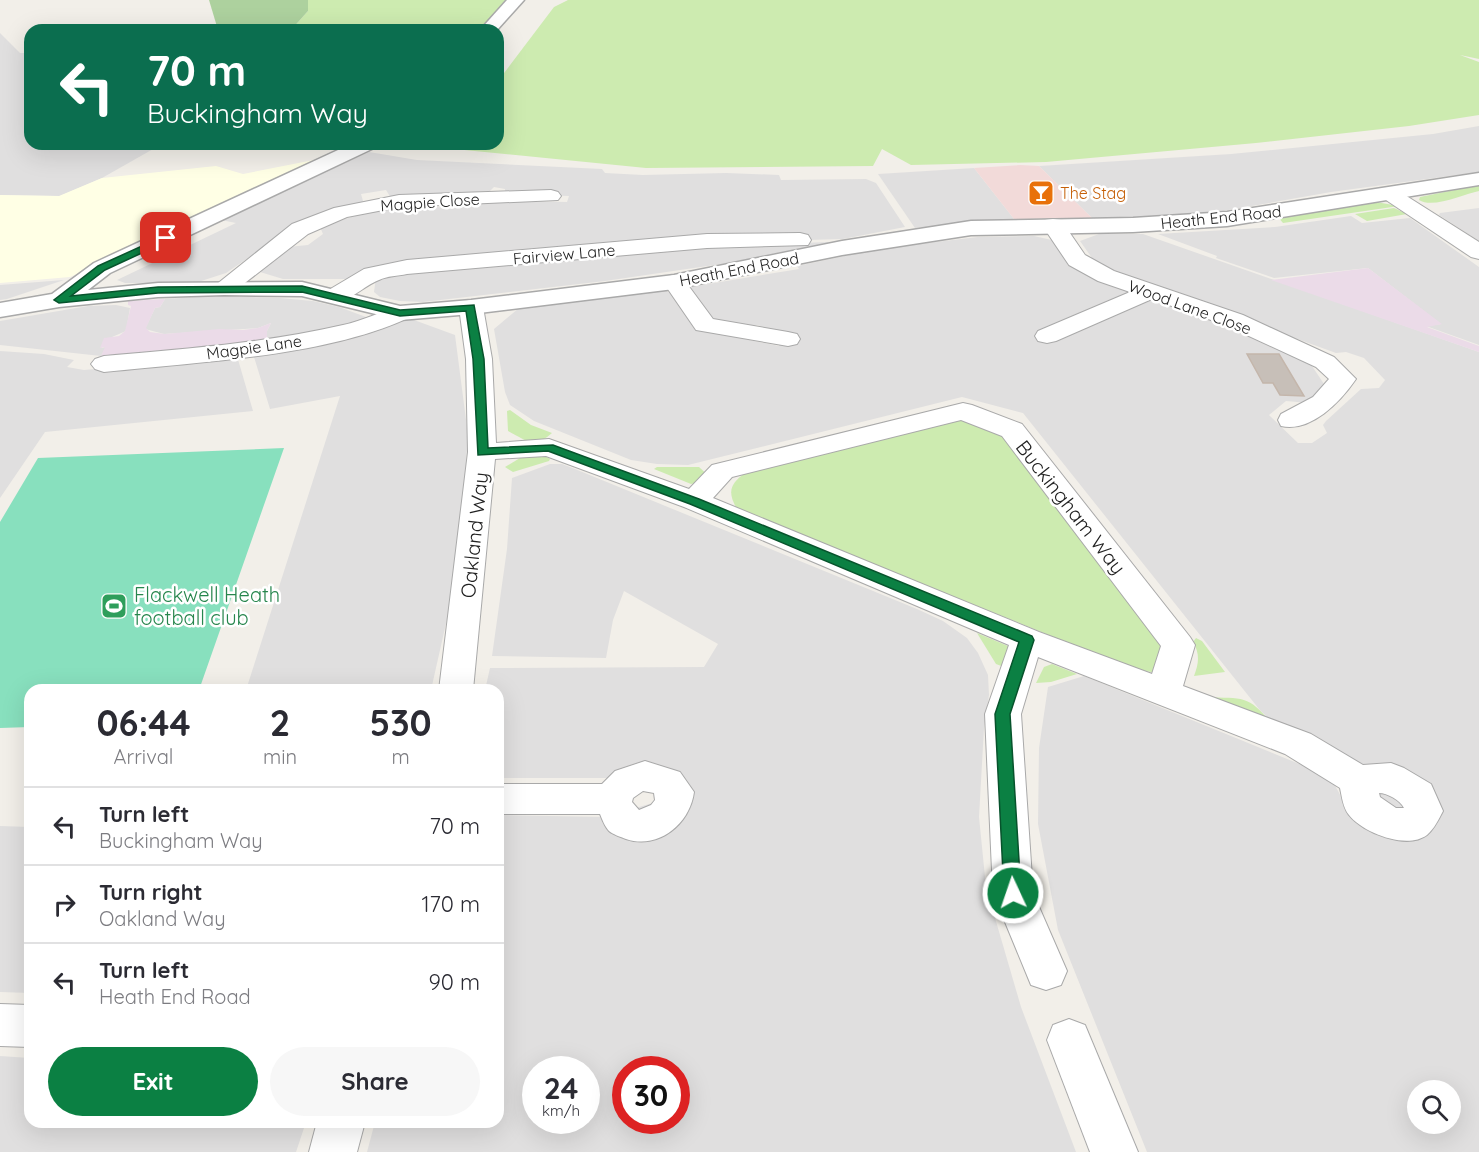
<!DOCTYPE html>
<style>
:root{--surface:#fff;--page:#f7f7f7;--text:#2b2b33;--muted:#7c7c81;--line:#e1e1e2;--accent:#0b8043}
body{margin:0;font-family:Quicksand,sans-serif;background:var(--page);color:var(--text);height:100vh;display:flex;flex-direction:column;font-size:22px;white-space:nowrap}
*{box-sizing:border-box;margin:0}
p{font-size:20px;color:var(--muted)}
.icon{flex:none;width:33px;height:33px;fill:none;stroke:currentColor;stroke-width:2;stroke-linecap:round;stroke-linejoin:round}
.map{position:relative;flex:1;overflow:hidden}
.drawer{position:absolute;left:24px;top:684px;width:480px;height:444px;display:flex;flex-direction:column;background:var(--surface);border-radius:18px;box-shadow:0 6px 24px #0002}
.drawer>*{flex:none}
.guide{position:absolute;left:24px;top:24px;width:480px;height:126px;border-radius:18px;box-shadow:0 6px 24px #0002;background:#0b6e4f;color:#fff;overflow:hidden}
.fabs{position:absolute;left:1407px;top:1080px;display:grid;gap:12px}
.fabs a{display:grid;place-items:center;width:54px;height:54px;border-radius:50%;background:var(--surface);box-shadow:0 6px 24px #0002;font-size:30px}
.speed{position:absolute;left:522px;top:1056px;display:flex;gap:12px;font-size:30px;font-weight:700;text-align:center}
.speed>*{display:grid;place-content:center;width:78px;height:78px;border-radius:50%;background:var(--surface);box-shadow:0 6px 24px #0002;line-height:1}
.speed small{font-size:15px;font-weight:400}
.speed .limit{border:9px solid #d22;background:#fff;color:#111}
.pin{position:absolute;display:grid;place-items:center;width:51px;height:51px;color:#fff;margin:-26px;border-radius:12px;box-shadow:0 3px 9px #0006}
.me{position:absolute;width:66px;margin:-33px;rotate:357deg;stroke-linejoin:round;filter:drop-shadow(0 0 4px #0008)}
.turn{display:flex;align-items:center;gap:21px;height:126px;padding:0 24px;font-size:27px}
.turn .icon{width:78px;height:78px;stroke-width:2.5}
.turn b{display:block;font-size:42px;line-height:51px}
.eta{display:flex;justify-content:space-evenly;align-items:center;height:102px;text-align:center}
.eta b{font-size:36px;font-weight:800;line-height:42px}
.action{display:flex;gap:12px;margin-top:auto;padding:12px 24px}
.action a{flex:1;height:69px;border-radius:36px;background:var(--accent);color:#fff;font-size:24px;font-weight:800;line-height:69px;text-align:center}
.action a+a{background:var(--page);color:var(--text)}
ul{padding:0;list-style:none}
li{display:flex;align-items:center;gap:18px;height:78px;padding:0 24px;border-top:2px solid var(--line)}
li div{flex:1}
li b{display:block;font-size:22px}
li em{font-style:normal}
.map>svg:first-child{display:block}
.residential{fill:#e0dfdf;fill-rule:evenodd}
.commercial{fill:#f2dad9}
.industrial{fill:#ebdbe8}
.education{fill:#ffffe5}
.grass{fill:#cdebb0}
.forest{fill:#add19e}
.pitch{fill:#88e0be}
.building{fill:#c7bfb8;stroke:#c4b6ab;stroke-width:1.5}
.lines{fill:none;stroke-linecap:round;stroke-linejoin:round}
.minor-casing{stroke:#a9a9a9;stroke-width:2}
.tertiary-casing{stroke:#a9a9a9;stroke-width:3}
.minor{fill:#fff;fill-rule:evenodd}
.tertiary{fill:#fff;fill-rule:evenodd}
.route{fill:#0b8043;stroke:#07532c;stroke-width:1.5}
.labels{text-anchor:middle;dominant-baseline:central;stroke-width:5;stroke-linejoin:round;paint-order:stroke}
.far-food-label{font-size:16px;fill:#c56008;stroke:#fff;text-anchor:start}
.far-street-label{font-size:16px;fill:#222;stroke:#fff}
.street-label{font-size:20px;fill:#222;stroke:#fff}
.leisure-label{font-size:20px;fill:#27864d;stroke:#fff;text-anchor:start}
</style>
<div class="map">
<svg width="1479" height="1152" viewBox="0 0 1479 1152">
<rect width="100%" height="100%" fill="#f2efe9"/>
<g class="residential">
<path d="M0,33L20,53H30V144H162L102,178L60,196L0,195Z"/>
<path d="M1479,126V172L1331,192L1206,214L1162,218H1092L1039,166L1231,154L1433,134Z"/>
<path d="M369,152L417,160L602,169L605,173L643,175L726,173L779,175L781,180L866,179L876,183L905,227L843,239L731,242L350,279H283L260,272L262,264L288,247L308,245L323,234L320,227L367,212L407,206L461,208L465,200L567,202L569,196L505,194V189L494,187L490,191L391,198L386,190L361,194L363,201L359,204L301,222L226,273L195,283H125L117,280L236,223L221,220Z"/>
<path d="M974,168L1014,219L915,228L878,174Z"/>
<path d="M1479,208V241L1439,215L1440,213Z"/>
<path d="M1351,216L1362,223L1410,218L1479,267V345L1426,326L1441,324L1368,268L1274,278L1216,258L1217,256L1158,234L1275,227Z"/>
<path d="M1099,234H1143L1479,352V1152H1147L1058,930L1038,824L1039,748L1048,687L1084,676L1324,774L1331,778L1345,804L1359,768L1272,722L1259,709L1023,413L962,397L688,465L657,464L631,460L534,421L510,405L505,392L494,329L519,308L665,290L673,295L690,322L700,330L779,346L782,341L767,328L757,325L745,328L713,321L689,289L690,287L799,269L797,266L912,242L919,244L978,237L1034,236L1056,241L1150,298L1306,357L1326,387L1309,403L1286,401L1269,415L1298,443H1312L1327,433L1323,425L1326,421L1361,389L1379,388L1385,380L1364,358L1346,352L1336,353L1118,274L1092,258L1080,241ZM1418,1090H1450V1124H1418Z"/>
<path d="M832,242L728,263L605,281L423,302L400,301L380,297L374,292L376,277L380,275L732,245Z"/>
<path d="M64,280L7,299L0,300V285Z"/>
<path d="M214,296L280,298L313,301L339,307L374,320L267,341V331L271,323L258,328L164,334L145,329L155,308L160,307L165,299Z"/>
<path d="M116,305L130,308L126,331L112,337L101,348L106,347L101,356L0,345V321L88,306Z"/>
<path d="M405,320H414L455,335L468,435L463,509L447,619L431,690H246L340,396L270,409L254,357L257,353Z"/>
<path d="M0,351L44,354L74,360L67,367L84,370L237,356L253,411L45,432L0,498Z"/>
<path d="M550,464H562L575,469L917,609L943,621L967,638L978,653L988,675L989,695L984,728L979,817L986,887L1021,1007L1076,1152H367L375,1122H498V815L605,817L690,792L686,779L670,769L609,778H498V690H485L490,668L704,667L718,644L624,591L613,620L606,658L492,656L507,549L512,478ZM536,1070H586V1120H536ZM626,1070H676V1120H626Z"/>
<path d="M0,826L30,827V993L0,992Z"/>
<path d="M0,1056L30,1058V1122H306L296,1152H0Z"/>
</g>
<path class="commercial" d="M1020,165L1039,166L1092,218L1014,219L974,168Z"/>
<g class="industrial">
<path d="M1368,268L1442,324L1427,327L1479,346V352L1271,280Z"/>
<path d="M165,299L160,307L155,308L146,328L150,332L165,334L219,329L243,330L258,328L271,323L267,331V341L187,351L101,356L105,347L100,348L104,338L119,336L125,331L131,306L128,305V301Z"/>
</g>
<path class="education" d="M329,157L70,277L0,283V195L59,196L102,178L216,166L243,174Z"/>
<g class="grass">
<path d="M308,0H508L481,30H291L308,11Z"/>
<path d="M568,0H1479V59L1460,55L1479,62V115L1409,126L1256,143L1046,162L911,165L882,149L873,166L646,168L434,147L438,144H498V81L554,7Z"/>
<path d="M1479,185V191C1464,194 1433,209 1419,200L1420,197Z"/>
<path d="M1370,201L1399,206L1283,223L1278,217Z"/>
<path d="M1394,208L1407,214L1367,221L1355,214Z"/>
<path d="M510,410L531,425L552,433C534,449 527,441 508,431L507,411Z"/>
<path d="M955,419L999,425L1178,654L1166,671L1151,672L1133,669L737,509C727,492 730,484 745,473Z"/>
<path d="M540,453L550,459L549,461L513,472L505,467L520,458Z"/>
<path d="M657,467H699L712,479L691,484L654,469Z"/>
<path d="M977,633L1015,649L1012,670L996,664Z"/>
<path d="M1196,638L1202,641L1225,672L1194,676C1199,663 1200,654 1193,642Z"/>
<path d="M1052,664L1077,674L1051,682L1036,683L1044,667Z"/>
<path d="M1206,697C1243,699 1248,694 1272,724Z"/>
</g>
<path class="forest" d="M209,0H308V11L291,30H218Z"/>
<path class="pitch" d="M284,448L199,690H30V727L0,728V522L38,458Z"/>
<path class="building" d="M1247,354H1279L1304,396L1280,395L1273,383H1263Z"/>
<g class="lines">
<g class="minor-casing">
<g id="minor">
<path d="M1390,188L1397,190L1479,242V259L1471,257L1383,198L1380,194L1383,190Z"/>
<path d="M551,190L558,192L561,196L558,200L399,207L347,217L308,234L232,293L224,295L216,293L212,288L292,224L334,208L399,195Z"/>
<path d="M1053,219L1061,220L1085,255L1114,271L1243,315L1334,357L1356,379C1341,401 1311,433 1281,426L1278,420L1281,414L1313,397L1329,379L1316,367L1225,325L1152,299L1056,341L1047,343L1038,341L1035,336L1038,331L1130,292L1098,281L1069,265L1042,225L1045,220Z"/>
<path d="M800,233L808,235L811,240L808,245L707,248L407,274C398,276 387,276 379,280C361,287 347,306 327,301L323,296L327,291L364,269L407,260L707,234Z"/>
<path d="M674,275L682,277L713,319L788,332L797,334L800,339L797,344L788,346L696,330L663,282L666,277Z"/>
<path d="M471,300L479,302L483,307L492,359L496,443L549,439L689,489L712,465L963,403L972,405L1022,424L1190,637L1195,645L1183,686L1311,734L1363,765L1391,763L1404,768L1431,784L1443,811C1439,819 1434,829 1427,835C1407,850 1363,833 1349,815C1343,808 1342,797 1340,788L1285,754L1038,657L1021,714L1033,893L1067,971L1061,985L1046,990L1031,985L993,893L985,714L1009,645L684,507L546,456L495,459L473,690H439L468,452L466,359L459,307L463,302ZM961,420L1002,436L1161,646L1152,674L1039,632L713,498L732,477ZM1379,793C1387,793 1400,800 1404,808H1396L1380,797Z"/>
<path d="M400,306L408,308L412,313L408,318C324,357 197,362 104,372L95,369L91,364L95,359L104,356C184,349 265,343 343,325C363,321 381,311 400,306Z"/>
<path d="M645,761L680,772L694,792C690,824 658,850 626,839C621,837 612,834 609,831C605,827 602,819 600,814H498V784H602L615,771ZM643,791L654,793L655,800L651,805L639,810L632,802L633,798Z"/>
<path d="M0,1004L30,1005V1047L0,1046Z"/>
<path d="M1069,1019L1085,1025L1138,1152H1090L1047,1040L1053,1025Z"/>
<path d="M317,1122H365L357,1152H309Z"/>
</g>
</g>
<g class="tertiary-casing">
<g id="tertiary">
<path d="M507,0H524L497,30H480Z"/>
<path d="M351,144H377L374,148L110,273L88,290L158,283L302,282L400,306L471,300L674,275L842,241L971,221L1133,218L1227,212L1479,173V185L1227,226L1133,232L971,235L842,255L674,289L471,314L400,320L302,296L224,295L158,297L59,307L0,317V303L52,294L94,263Z"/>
</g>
</g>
<use href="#minor" class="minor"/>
<use href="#tertiary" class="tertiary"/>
</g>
<path class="route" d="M166,235L171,238L170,240L105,270L71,296L158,287L302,286L400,310L474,305L484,359L488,448L553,445L699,499L1032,636L1034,640L1010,714L1021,893L1019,898L1013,900L1006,898L1004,893L995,714L1019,642L690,504L548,451L478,455L473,359L466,311L400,316L302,292L158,293L59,303L54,300L98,266Z"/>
<defs>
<g id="bar-square" transform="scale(1.35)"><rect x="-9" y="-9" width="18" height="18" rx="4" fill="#e8710a" stroke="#fff"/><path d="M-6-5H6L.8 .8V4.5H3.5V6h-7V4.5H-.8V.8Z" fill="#fff"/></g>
<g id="stadium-square" transform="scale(1.35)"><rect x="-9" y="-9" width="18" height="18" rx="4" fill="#2e9e5b" stroke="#fff"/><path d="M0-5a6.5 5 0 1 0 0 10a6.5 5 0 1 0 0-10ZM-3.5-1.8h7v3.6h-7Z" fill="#fff"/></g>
</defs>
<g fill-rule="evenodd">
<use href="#bar-square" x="1041" y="193"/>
<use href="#stadium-square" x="114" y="606"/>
</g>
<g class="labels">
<g class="far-food-label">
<text x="1060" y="193">The Stag</text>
</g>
<g class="far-street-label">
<text transform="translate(430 202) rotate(-4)">Magpie Close</text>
<text transform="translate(1221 217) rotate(-6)">Heath End Road</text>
<text transform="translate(564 254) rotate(-5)">Fairview Lane</text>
<text transform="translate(739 269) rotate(-11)">Heath End Road</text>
<text transform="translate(1190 307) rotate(20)">Wood Lane Close</text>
<text transform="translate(254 347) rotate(-8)">Magpie Lane</text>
</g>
<g class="street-label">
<text transform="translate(1071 507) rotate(52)">Buckingham Way</text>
<text transform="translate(474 535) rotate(-84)">Oakland Way</text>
</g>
<g class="leisure-label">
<text x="134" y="594">Flackwell Heath<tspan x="134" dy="23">football club</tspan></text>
</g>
</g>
</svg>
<div class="fabs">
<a><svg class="icon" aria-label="search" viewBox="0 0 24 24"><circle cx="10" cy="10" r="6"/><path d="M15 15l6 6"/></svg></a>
</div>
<div class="speed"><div>24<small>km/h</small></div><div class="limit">30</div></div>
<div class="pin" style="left:166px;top:238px;background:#d93025"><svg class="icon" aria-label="arrive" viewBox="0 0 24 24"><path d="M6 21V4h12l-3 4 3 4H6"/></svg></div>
<svg class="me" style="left:1013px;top:893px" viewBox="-20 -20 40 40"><circle r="17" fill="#0b8043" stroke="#fff" stroke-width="3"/><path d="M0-11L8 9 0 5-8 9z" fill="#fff"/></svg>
<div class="guide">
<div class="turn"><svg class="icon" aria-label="left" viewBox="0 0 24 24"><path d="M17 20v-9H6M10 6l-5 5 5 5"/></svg><div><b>70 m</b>Buckingham Way</div></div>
</div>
<section class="drawer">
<div class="eta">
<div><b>06:44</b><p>Arrival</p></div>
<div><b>2</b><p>min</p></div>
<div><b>530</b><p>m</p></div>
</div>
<ul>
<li><svg class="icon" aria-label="left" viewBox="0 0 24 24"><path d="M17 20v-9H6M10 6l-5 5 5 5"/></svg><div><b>Turn left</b><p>Buckingham Way</p></div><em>70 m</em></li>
<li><svg class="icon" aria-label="right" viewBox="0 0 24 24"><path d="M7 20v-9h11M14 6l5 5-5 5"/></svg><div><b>Turn right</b><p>Oakland Way</p></div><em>170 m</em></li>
<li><svg class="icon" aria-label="left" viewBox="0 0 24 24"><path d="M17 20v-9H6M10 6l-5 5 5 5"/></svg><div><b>Turn left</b><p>Heath End Road</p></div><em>90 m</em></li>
</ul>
<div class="action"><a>Exit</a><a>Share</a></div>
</section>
</div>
